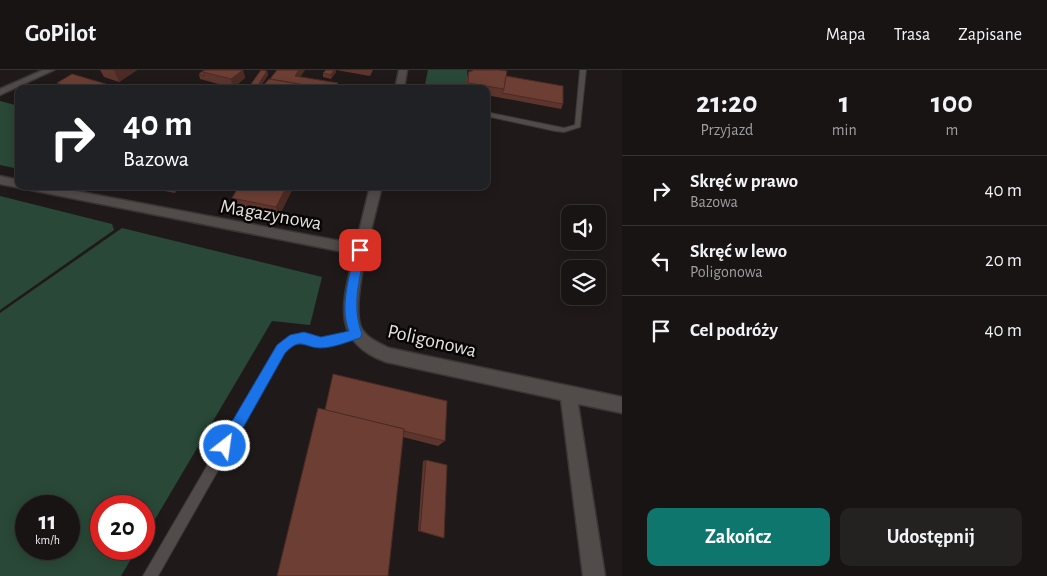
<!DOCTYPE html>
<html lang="pl">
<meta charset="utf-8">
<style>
:root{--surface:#171413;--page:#242121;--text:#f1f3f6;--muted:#9e9ea0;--line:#363333;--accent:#0f766e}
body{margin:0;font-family:"Alegreya Sans",sans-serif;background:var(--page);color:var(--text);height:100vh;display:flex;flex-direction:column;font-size:19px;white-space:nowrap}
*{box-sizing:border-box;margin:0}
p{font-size:16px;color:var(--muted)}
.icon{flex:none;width:28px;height:28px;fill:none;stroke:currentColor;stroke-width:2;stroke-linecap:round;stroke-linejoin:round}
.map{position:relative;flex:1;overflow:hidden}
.sheet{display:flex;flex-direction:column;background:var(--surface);width:425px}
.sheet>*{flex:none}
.hud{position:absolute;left:15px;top:15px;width:475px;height:105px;border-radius:10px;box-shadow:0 2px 12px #0003,0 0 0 1px var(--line);background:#202124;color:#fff;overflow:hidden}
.buttons{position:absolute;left:561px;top:135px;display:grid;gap:10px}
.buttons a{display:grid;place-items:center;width:45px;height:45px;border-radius:10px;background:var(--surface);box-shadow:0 2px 12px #0003,0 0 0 1px var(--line);font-size:25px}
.speed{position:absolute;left:15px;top:425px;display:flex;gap:10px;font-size:25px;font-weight:700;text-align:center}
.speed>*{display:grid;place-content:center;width:65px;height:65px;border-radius:50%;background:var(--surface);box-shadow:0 2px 12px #0003,0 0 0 1px var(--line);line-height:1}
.speed small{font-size:12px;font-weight:400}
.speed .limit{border:8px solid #d22;background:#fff;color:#111}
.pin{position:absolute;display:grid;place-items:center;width:42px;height:42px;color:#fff;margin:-21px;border-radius:10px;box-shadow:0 2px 8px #0006}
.me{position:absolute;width:55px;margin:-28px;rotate:30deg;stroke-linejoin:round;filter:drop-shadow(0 0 4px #0008)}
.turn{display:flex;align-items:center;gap:18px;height:105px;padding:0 25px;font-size:22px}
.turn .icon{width:65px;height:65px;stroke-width:2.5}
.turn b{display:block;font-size:35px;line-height:42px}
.eta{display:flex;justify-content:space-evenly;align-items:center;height:85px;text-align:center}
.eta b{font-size:30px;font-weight:700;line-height:35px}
.action{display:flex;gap:10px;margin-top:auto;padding:10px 25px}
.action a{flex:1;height:58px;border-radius:10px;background:var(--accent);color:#fff;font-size:20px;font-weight:700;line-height:58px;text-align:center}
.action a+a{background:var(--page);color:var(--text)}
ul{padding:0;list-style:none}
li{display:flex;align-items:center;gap:15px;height:70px;padding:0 25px;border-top:1px solid var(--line)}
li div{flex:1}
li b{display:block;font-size:19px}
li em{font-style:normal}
header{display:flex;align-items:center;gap:30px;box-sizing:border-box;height:70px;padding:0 25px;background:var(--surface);border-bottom:1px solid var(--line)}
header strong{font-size:24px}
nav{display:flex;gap:28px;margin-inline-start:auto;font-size:18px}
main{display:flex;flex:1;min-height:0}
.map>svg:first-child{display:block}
.green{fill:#294837;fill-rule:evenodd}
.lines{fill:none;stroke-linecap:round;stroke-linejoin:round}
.lane-casing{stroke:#393635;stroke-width:2}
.street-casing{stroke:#393635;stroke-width:3}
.lane{fill:#514b49;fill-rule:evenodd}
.street{fill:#514b49;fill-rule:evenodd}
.wall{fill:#5d352d}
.shaded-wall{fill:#4c2b24}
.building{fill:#6c3e34;stroke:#4c2b24}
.route{fill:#1a73e8;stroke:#114b97}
.labels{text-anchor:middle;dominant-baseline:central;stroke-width:5;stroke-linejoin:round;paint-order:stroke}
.street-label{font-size:20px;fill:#e5e1e0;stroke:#080605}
</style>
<header>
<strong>GoPilot</strong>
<nav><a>Mapa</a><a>Trasa</a><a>Zapisane</a></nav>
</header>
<main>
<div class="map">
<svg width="622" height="506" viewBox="0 0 622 506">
<rect width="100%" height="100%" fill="#1f1a19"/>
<g class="green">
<path d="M428,0H467L468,12L472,19H424Z"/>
<path d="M0,31L19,36V99L0,95Z"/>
<path d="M0,126L112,154L114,160L0,240Z"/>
<path d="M122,158L322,207L310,255L272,251L144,468V436H101V479H137L121,506H0V243ZM26,436H69V479H26Z"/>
</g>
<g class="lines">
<g class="lane-casing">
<g id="lane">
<path d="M580,0H586L580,57L564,62L555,61L486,46V42L564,58L575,55Z"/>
<path d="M356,260L360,261L361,264L360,267L325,277L296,273L285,282L158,506H143L277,276C298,257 299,267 321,268C333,269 345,263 356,260Z"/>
</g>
</g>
<g class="street-casing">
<g id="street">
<path d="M43,0H54L0,25V19Z"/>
<path d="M399,0H407L404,19H395Z"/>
<path d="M0,106L19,110V116H49L356,174L370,116H382C375,147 350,232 361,257C366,268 379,273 389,278L622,327V343L578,334L605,506H583L561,330L386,292C329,271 343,231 354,184L0,114Z"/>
</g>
</g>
<use href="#lane" class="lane"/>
<use href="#street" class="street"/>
</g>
<g class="wall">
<path d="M100,0H137L119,12L104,7Z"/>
<path d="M205,0H243L245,8L233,18L200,9L199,4Z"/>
<path d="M326,0H373L370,6L336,0V2L331,9L323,7V3Z"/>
<path d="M472,0H499L506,6L563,34L561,39L486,25V19H466V10L469,1H471Z"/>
<path d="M267,1L268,5L259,19H252L251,14Z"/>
<path d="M57,13L106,14L108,18L65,19L60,17Z"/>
<path d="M137,116H179L175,123Z"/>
<path d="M294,116L277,150L235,140L232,128Z"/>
<path d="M318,338L445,371L438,376L403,367Z"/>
<path d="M426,390L444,468L418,461L423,391Z"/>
</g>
<g class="shaded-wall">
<path d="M114,0H137L119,12Z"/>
<path d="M243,0L245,8L233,18L231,9Z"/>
<path d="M299,0H305L295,15V6Z"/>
<path d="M334,0H336V2L331,9V5Z"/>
<path d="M267,1L268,5L259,19L258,15Z"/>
<path d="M106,14L108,18V19H98Z"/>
<path d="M172,116H179L175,123Z"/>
<path d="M287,116H294L277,150L276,137Z"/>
</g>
<g class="building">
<path d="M204,0L203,2L204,6L199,4Z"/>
<path d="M205,0H243L231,9L203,2Z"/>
<path d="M261,0L267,1L258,15L251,14Z"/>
<path d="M277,0H299L295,6L338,13L335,19H328L270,9Z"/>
<path d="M326,0H334L331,5L323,3Z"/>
<path d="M472,0H499L507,1L504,19L468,13L469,1L472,2Z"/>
<path d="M72,4L106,14L98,19H76L57,13Z"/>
<path d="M506,6L563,16V34L502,23L504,19Z"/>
<path d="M269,9L328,19H270L262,17Z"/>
<path d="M239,116H287L276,137L232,128Z"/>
<path d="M333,304L447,331L445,371L404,361V359L325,340Z"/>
<path d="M318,338L404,359L388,506H277Z"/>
<path d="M426,390L447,395L444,468L420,461Z"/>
</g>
<path class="route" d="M360,177L365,180C360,210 351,235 362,264L360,268C350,271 333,278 321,278C304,278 301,266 285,283L230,381L225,383L220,381L218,376L220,372L277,275L290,265L304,262L321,267L349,261C339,235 350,207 355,180Z"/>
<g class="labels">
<g class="street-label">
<text transform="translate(271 145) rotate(10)">Magazynowa</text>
<text transform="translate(432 271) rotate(13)">Poligonowa</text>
</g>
</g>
</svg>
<div class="buttons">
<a><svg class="icon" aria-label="sound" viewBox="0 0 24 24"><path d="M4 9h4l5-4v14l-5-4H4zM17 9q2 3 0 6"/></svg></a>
<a><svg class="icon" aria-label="layers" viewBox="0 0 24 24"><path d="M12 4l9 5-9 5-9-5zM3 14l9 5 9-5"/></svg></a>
</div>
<div class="speed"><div>11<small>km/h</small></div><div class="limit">20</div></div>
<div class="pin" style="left:360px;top:180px;background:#d93025"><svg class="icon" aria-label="arrive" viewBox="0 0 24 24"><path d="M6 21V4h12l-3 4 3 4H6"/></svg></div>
<svg class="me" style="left:225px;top:376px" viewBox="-20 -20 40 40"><circle r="17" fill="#1a73e8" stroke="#fff" stroke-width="3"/><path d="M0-11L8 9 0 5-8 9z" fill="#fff"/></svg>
<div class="hud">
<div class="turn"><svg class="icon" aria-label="right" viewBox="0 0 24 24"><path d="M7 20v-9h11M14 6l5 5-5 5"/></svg><div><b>40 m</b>Bazowa</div></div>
</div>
</div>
<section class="sheet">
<div class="eta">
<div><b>21:20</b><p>Przyjazd</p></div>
<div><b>1</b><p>min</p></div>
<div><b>100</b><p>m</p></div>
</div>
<ul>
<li><svg class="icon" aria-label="right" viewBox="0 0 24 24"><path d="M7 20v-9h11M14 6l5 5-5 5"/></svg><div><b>Skręć w prawo</b><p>Bazowa</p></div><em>40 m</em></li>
<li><svg class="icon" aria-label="left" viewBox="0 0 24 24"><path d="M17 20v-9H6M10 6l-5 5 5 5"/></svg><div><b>Skręć w lewo</b><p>Poligonowa</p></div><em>20 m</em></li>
<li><svg class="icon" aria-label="arrive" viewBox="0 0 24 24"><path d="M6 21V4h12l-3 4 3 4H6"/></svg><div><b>Cel podróży</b></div><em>40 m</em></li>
</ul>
<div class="action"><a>Zakończ</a><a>Udostępnij</a></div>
</section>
</main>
